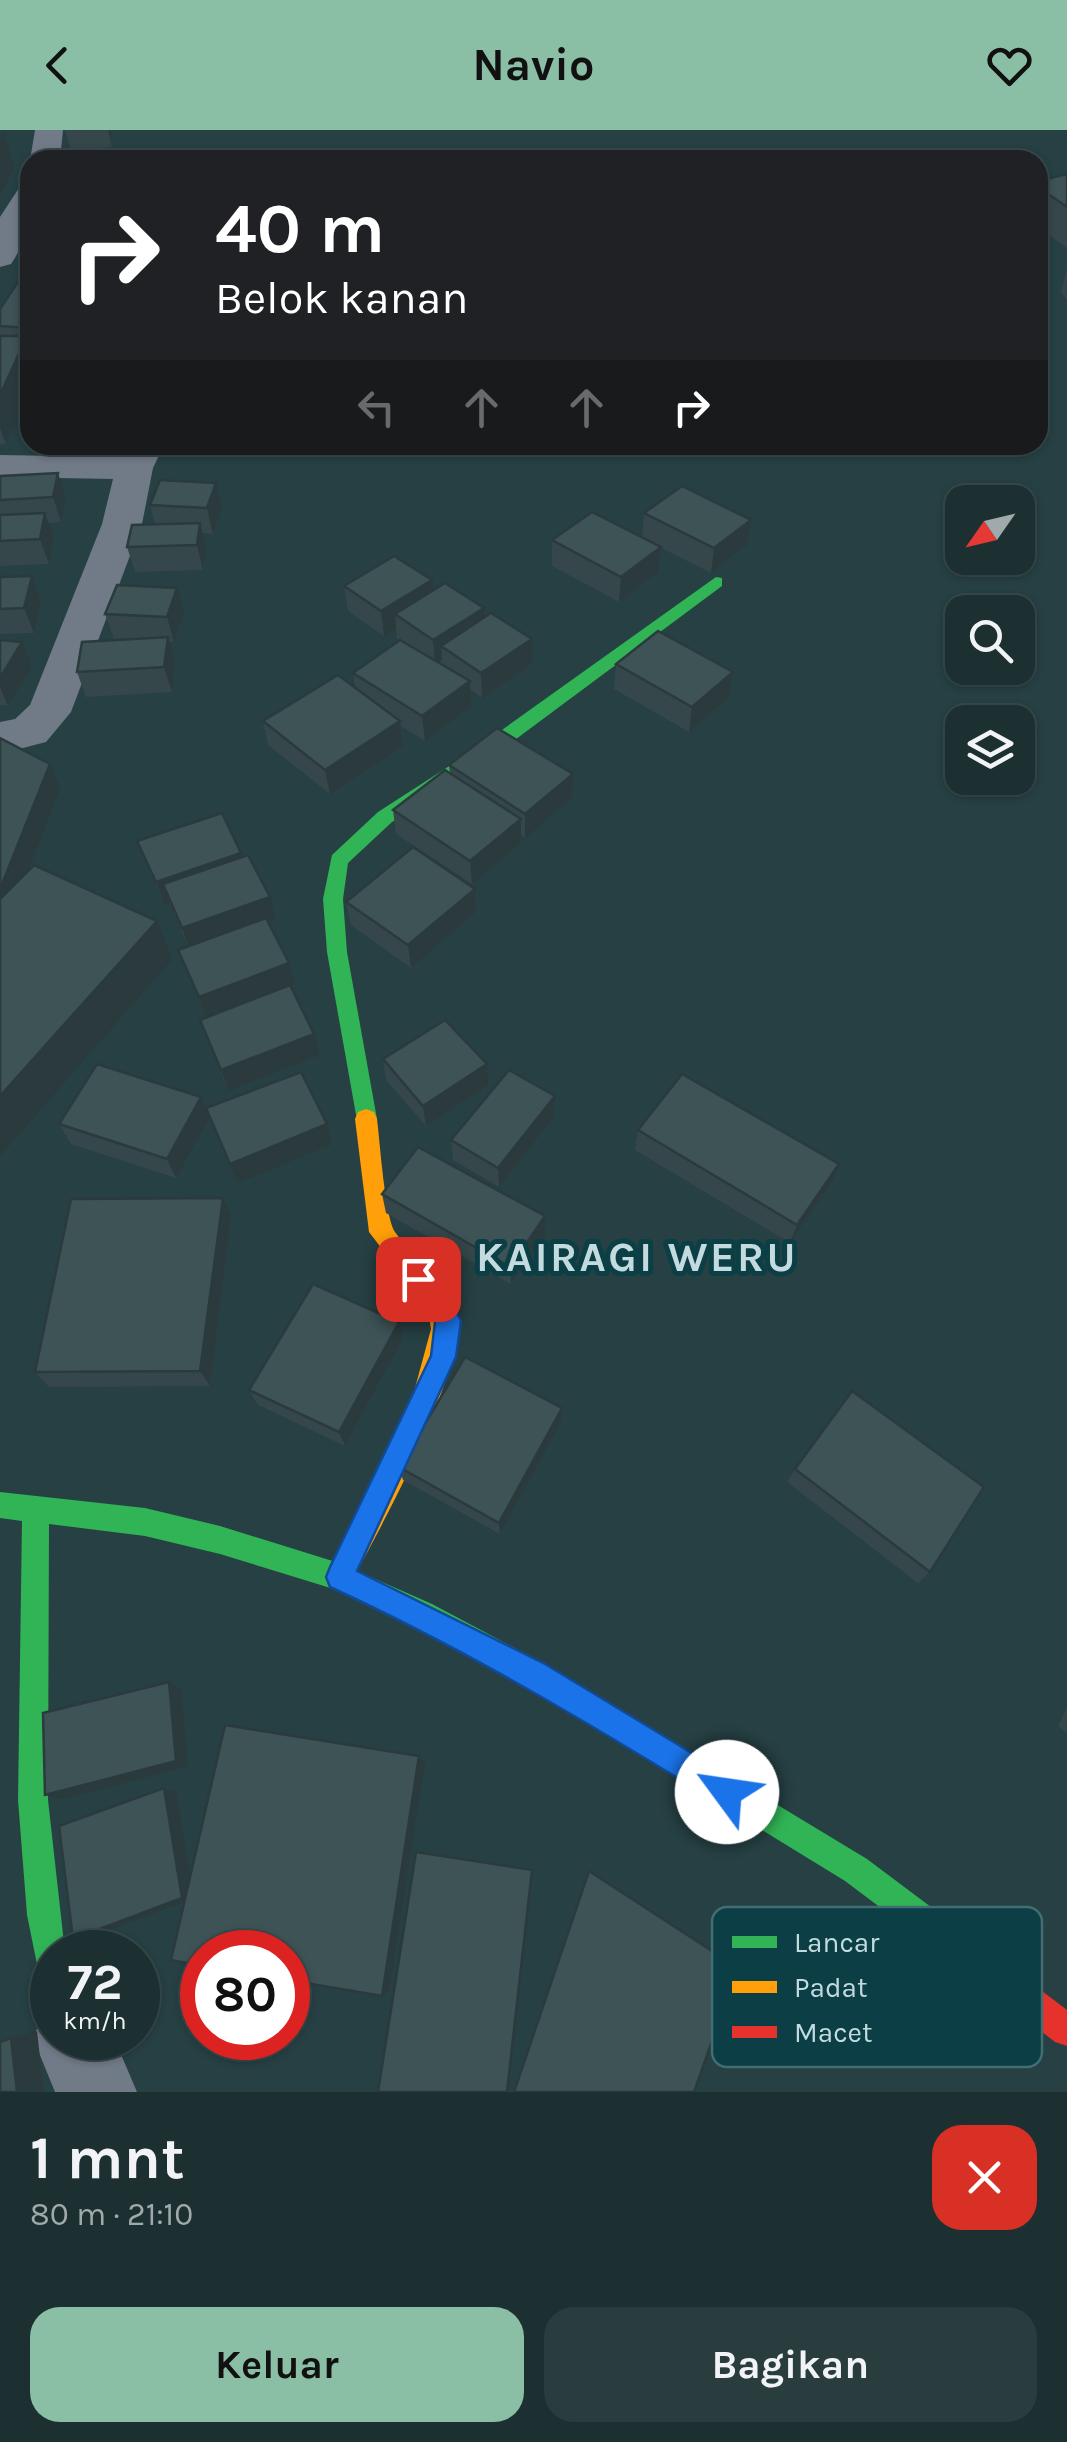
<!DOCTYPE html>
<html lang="id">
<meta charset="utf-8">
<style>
:root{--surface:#1c3032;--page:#293c3e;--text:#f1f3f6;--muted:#a0a9ac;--line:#3a4b4d;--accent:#8abfa5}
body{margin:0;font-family:Karla,sans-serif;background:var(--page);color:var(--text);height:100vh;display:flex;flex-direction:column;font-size:38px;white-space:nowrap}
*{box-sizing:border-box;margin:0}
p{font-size:32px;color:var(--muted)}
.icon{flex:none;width:55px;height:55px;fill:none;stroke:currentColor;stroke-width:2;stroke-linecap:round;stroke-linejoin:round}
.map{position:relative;height:1962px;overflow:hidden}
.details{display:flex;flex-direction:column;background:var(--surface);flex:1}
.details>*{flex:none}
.banner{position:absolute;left:20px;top:20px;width:1028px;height:305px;border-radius:30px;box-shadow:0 2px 8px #0004,0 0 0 2px var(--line);background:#202124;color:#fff;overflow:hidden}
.needle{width:65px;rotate:236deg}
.buttons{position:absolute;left:945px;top:355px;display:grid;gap:20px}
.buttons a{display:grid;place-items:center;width:90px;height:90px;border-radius:20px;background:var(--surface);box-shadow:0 2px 8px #0004,0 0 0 2px var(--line);font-size:50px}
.speed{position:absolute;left:30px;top:1800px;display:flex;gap:20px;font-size:50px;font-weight:700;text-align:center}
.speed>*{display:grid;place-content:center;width:130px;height:130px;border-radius:50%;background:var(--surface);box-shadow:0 2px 8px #0004,0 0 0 2px var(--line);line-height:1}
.speed small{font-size:25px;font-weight:400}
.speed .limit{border:15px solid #d22;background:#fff;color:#111}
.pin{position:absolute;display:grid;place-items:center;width:85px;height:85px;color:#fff;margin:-42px;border-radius:20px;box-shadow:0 5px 15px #0006}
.me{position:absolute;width:110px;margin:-55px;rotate:301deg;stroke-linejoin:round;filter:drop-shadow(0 0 8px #0008)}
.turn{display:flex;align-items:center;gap:35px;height:210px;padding:0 30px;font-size:45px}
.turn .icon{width:130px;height:130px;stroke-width:2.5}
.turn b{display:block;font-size:70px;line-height:85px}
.lanes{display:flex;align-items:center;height:95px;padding:0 30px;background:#0003;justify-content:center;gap:50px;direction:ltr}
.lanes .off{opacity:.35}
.round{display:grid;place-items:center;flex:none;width:105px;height:105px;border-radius:30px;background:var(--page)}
.headline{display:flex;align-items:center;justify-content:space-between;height:170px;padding:0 30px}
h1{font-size:60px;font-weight:700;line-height:75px}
.button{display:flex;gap:20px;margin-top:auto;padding:20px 30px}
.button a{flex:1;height:115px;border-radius:30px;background:var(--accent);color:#111;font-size:40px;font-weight:700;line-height:115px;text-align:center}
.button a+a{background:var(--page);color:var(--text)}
header{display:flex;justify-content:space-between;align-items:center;height:130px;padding:0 30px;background:var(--accent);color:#111;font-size:45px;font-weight:700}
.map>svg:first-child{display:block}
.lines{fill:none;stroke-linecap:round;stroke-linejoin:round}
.street{fill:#717a87;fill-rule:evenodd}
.fast{fill:#30b455;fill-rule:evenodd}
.slow{fill:#ff9f0a;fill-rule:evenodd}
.jam{fill:#e5322d;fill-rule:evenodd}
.wall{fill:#35474a}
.shaded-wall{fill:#2b3a3c}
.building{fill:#3e5356;stroke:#2b3a3c;stroke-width:2.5}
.route{fill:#1a73e8;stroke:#114b97;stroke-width:2.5}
.labels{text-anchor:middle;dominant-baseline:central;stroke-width:10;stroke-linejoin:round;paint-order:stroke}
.district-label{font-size:42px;font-weight:bold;letter-spacing:2.5px;fill:#c3dbdf;stroke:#0b3f45}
.key{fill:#0b3f45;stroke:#426e73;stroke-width:2.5}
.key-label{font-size:28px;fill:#c3dbdf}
</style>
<header><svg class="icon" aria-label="back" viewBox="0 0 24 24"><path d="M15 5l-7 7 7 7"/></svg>Navio<svg class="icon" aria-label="heart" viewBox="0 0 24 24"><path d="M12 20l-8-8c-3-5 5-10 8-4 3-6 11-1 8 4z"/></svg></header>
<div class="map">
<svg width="1067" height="1962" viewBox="0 0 1067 1962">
<rect width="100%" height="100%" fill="#264043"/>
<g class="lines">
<g class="street">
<path d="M35,0H63L60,30H30Z"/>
<path d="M30,55C30,83 28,110 11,134L0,137V87L19,58Z"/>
<path d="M128,315H164L153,338L142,394L71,582L46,612L0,624V592L15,589L30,575L102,394L113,349L0,347V325L121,327Z"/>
<path d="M52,1876V1908H114L137,1962H55L33,1908L45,1880Z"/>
</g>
<g class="fast">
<path d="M716,447L722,448V456L485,632L392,692L348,733L343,769L347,822L377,989L374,996L366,999L358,996L327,822L323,769L332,725L378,682L471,622Z"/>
<path d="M0,1362L145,1378L220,1396L339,1433L432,1474L545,1534L867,1729L955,1795L960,1806L955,1817L944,1822L933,1817L845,1751L525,1554L412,1494L337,1460L220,1424L145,1406L49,1394L48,1670L65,1822H52V1859L41,1854L27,1785L18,1670L22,1391L0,1388Z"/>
</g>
<path class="slow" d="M366,979L374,982L377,989C380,1012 385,1086 395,1102C411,1125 443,1147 452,1174C473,1239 380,1396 349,1457L339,1461L329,1457L325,1447L412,1269L431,1199L428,1179L369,1102L355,989L358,982Z"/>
<path class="jam" d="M944,1790L955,1795L1067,1880V1916L1055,1912L933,1817L928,1806L933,1795Z"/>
</g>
<g class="wall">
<path d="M65,0H111L112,17L71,20Z"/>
<path d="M1067,44V118L1038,97V51Z"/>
<path d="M30,134V259L6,314H0V179Z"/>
<path d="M1067,139V170L1061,162Z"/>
<path d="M186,315H240L238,320L186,318Z"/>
<path d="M0,346L66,368L61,392L48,393L54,408L49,434L0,436Z"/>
<path d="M150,375L222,378L213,404L202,403L206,418L203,440L135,442L127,417L155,394Z"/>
<path d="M644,383L751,390L747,415L711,443L661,418L658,442L619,472L552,436V410L642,408Z"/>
<path d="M32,446L41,471L34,503L0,504V447Z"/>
<path d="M432,450V461L484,478V488L532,509V534L482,568L470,559L471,576L425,611L401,596L403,616L330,664L268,615L263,591L355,558L353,543L399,510L397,509L396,498L384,506L348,481L344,456Z"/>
<path d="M184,483L174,512H169L175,531L172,562L86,567L77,542L121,509H114L105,484Z"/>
<path d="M0,510L22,512L32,537L8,576L0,575Z"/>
<path d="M616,534L733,542L729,567L689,602L614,559Z"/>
<path d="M449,635L573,644L572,668L525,708L521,705V713L472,754L396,704L393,680L450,643Z"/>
<path d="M137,711L241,723L276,790L269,793L289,833L295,855L291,857L320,925L228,961L200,890L207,887L178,820L188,816L170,774L165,776Z"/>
<path d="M475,759L476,782L411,838L351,795L346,772Z"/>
<path d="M383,929L488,955L426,996L386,950Z"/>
<path d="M555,966L554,987L499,1057L453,1030L451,1010Z"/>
<path d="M201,967L210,987L176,1048L71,1014L59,994Z"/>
<path d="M638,1000L831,1053L790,1113L635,1020Z"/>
<path d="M382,1064L545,1086V1105L511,1154L386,1083Z"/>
<path d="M223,1068L231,1086L210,1256L49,1257L35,1242Z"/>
<path d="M399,1192L403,1208L345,1316L258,1275L249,1260Z"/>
<path d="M562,1278L561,1292L500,1404L403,1350L399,1337Z"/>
<path d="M795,1339L930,1442L918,1453L787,1352Z"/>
<path d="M1067,1578V1603L1058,1596Z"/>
<path d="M589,1741L694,1962H513L587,1743Z"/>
</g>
<g class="shaded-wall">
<path d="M108,0H111L112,17Z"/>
<path d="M4,3L14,36L2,62H0V12Z"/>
<path d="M27,206L30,216V259L6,314L0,298V265Z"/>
<path d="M58,343L66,368L61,392L53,367Z"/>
<path d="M216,353L222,378L213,404L207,378Z"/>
<path d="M45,383L54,408L49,434L40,409Z"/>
<path d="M751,390L747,415L711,443L714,418Z"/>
<path d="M200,393L206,418L203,440L197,415Z"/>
<path d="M661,417L658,442L619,472L621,447Z"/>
<path d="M32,446L41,471L34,503L24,478Z"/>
<path d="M432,450L434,475L395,484L396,498L384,506L381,481Z"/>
<path d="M177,458L184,483L174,512L167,487Z"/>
<path d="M484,478V503L441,516L442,530L435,535L433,510Z"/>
<path d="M168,507L175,531L172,562L164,537Z"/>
<path d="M532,509V534L482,568L481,543Z"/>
<path d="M22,512L32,537L8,576L0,557V548Z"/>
<path d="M733,542L729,567L689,602L692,577Z"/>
<path d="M470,551L471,576L425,611L422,586Z"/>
<path d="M400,591L403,616L330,664L325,640Z"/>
<path d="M50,634L60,658L8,793L0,779V759Z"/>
<path d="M573,644L572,668L525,708V684Z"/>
<path d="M521,689V713L472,754L470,731Z"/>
<path d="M241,723L248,747L163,754L170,774L165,776L156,752Z"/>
<path d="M475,759L476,782L411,838L408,815Z"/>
<path d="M270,767L276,790L190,821L182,798Z"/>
<path d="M157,791L172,829L0,1026V966Z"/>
<path d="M289,833L295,855L207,888L199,867Z"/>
<path d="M314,904L320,925L228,961L221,940Z"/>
<path d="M487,934L488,955L426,996L423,976Z"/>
<path d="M555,966L554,987L499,1057L498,1038Z"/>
<path d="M201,967L210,987L176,1048L167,1029Z"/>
<path d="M327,994L332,1014L238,1053L230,1034Z"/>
<path d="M839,1034L831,1053L790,1113L797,1095Z"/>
<path d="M223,1068L231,1086L210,1256L200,1241Z"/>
<path d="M545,1086V1105L511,1154L510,1137Z"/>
<path d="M399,1192L403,1208L345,1316L339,1302Z"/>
<path d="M562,1278L561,1292L500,1404L499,1393Z"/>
<path d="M169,1552L181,1559L188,1636L62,1669L45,1665Z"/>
<path d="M419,1626L425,1632L389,1861L382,1866Z"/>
<path d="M164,1658L176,1662L194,1768L89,1808L73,1809Z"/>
<path d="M37,1901L44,1962H17L11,1908Z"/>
</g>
<g class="building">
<path d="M1067,44V77L1038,57V51Z"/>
<path d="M30,134V198L0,196V179Z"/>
<path d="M0,206H27L0,265Z"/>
<path d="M58,343L53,367L0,370V346Z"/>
<path d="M160,350L216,353L207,378L150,375Z"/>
<path d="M682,356L751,390L714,418L644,383Z"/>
<path d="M592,382L661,417L621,447L552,410Z"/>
<path d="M45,383L40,409L0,411V385Z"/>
<path d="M200,393L197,415L127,417L132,395Z"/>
<path d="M394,426L432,450L381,481L344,456Z"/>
<path d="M32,446L24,478L0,479V447Z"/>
<path d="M445,453L484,478L433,510L395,484Z"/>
<path d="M117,455L177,458L167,487L105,484Z"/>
<path d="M491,483L532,509L481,543L441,516Z"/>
<path d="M658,501L733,542L692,577L616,534Z"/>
<path d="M168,507L164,537L77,542L82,512Z"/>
<path d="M0,510L22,512L0,548Z"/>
<path d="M400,510L470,551L422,586L353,543Z"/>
<path d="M338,545L400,591L325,640L263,591Z"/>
<path d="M497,598L573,644L525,684L449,635Z"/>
<path d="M0,608L50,634L0,759Z"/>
<path d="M445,640L521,689L470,731L393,680Z"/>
<path d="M222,683L241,723L156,752L137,711Z"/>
<path d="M413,717L475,759L408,815L346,772Z"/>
<path d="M248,725L270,767L182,798L163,754Z"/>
<path d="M34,735L157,791L0,966V769Z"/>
<path d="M266,788L289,833L199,867L178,820Z"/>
<path d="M290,855L314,904L221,940L200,890Z"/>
<path d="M445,890L487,934L423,976L383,929Z"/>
<path d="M97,934L201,967L167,1029L59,994Z"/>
<path d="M509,940L555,966L498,1038L451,1010Z"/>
<path d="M301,942L327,994L230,1034L206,978Z"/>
<path d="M682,944L839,1034L797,1095L638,1000Z"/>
<path d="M418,1017L545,1086L510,1137L382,1064Z"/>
<path d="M223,1068L200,1241L35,1242L71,1069Z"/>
<path d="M313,1154L399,1192L339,1302L249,1260Z"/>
<path d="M465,1227L562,1278L499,1393L399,1337Z"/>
<path d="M852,1261L984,1357L930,1442L795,1339Z"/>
<path d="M169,1552L176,1631L45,1665L43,1583Z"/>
<path d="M225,1595L419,1626L382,1866L288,1850V1822H202V1836L171,1830Z"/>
<path d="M164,1658L182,1768L73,1809L59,1696Z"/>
<path d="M416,1722L532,1740L507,1962H378Z"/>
<path d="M589,1741L738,1838L694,1962H514Z"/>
<path d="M11,1908L17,1962H0V1912Z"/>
</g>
<path class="route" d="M418,1138L443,1157L461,1191L456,1227L357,1441L545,1534L738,1651L742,1662L738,1672L727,1677L717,1672C590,1594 465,1519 330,1457L326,1447L330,1437L431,1226L435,1192L406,1149L410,1141Z"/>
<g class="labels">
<g class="district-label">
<text x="637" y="1127">KAIRAGI WERU</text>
</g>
</g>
<rect x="712" y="1777" width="330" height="160" rx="15" class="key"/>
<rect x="732" y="1806" width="45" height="12" fill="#30b455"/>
<rect x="732" y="1851" width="45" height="12" fill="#ff9f0a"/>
<rect x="732" y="1896" width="45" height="12" fill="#e5322d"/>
<g class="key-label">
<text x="794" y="1822">Lancar</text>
<text x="794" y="1867">Padat</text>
<text x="794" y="1912">Macet</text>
</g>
</svg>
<div class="buttons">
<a><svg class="needle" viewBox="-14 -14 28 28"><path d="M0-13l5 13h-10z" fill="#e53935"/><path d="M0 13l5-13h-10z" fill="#a0a9ac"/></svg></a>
<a><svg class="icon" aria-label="search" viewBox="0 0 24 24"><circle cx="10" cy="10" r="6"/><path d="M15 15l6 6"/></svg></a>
<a><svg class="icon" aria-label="layers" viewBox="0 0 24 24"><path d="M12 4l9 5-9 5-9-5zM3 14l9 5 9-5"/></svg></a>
</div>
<div class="speed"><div>72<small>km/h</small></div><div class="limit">80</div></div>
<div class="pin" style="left:418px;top:1149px;background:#d93025"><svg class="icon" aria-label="arrive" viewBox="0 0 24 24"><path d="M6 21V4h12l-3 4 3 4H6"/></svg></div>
<svg class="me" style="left:727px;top:1662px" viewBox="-20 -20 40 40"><circle r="19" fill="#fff"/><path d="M0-13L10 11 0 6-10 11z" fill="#1a73e8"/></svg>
<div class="banner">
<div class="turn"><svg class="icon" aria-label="right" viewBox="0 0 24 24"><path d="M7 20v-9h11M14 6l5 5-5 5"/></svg><div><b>40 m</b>Belok kanan</div></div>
<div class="lanes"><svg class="icon off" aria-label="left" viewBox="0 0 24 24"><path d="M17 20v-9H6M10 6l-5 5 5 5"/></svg><svg class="icon off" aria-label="ahead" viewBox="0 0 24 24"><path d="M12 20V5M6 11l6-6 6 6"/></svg><svg class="icon off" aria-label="ahead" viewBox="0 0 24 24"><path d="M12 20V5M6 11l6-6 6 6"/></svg><svg class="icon" aria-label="right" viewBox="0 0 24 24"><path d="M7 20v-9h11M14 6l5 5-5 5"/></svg></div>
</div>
</div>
<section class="details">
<div class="headline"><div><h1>1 mnt</h1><p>80 m · 21:10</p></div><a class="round" style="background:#d93025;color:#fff"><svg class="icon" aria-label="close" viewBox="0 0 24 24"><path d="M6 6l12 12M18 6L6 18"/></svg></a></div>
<div class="button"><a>Keluar</a><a>Bagikan</a></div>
</section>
